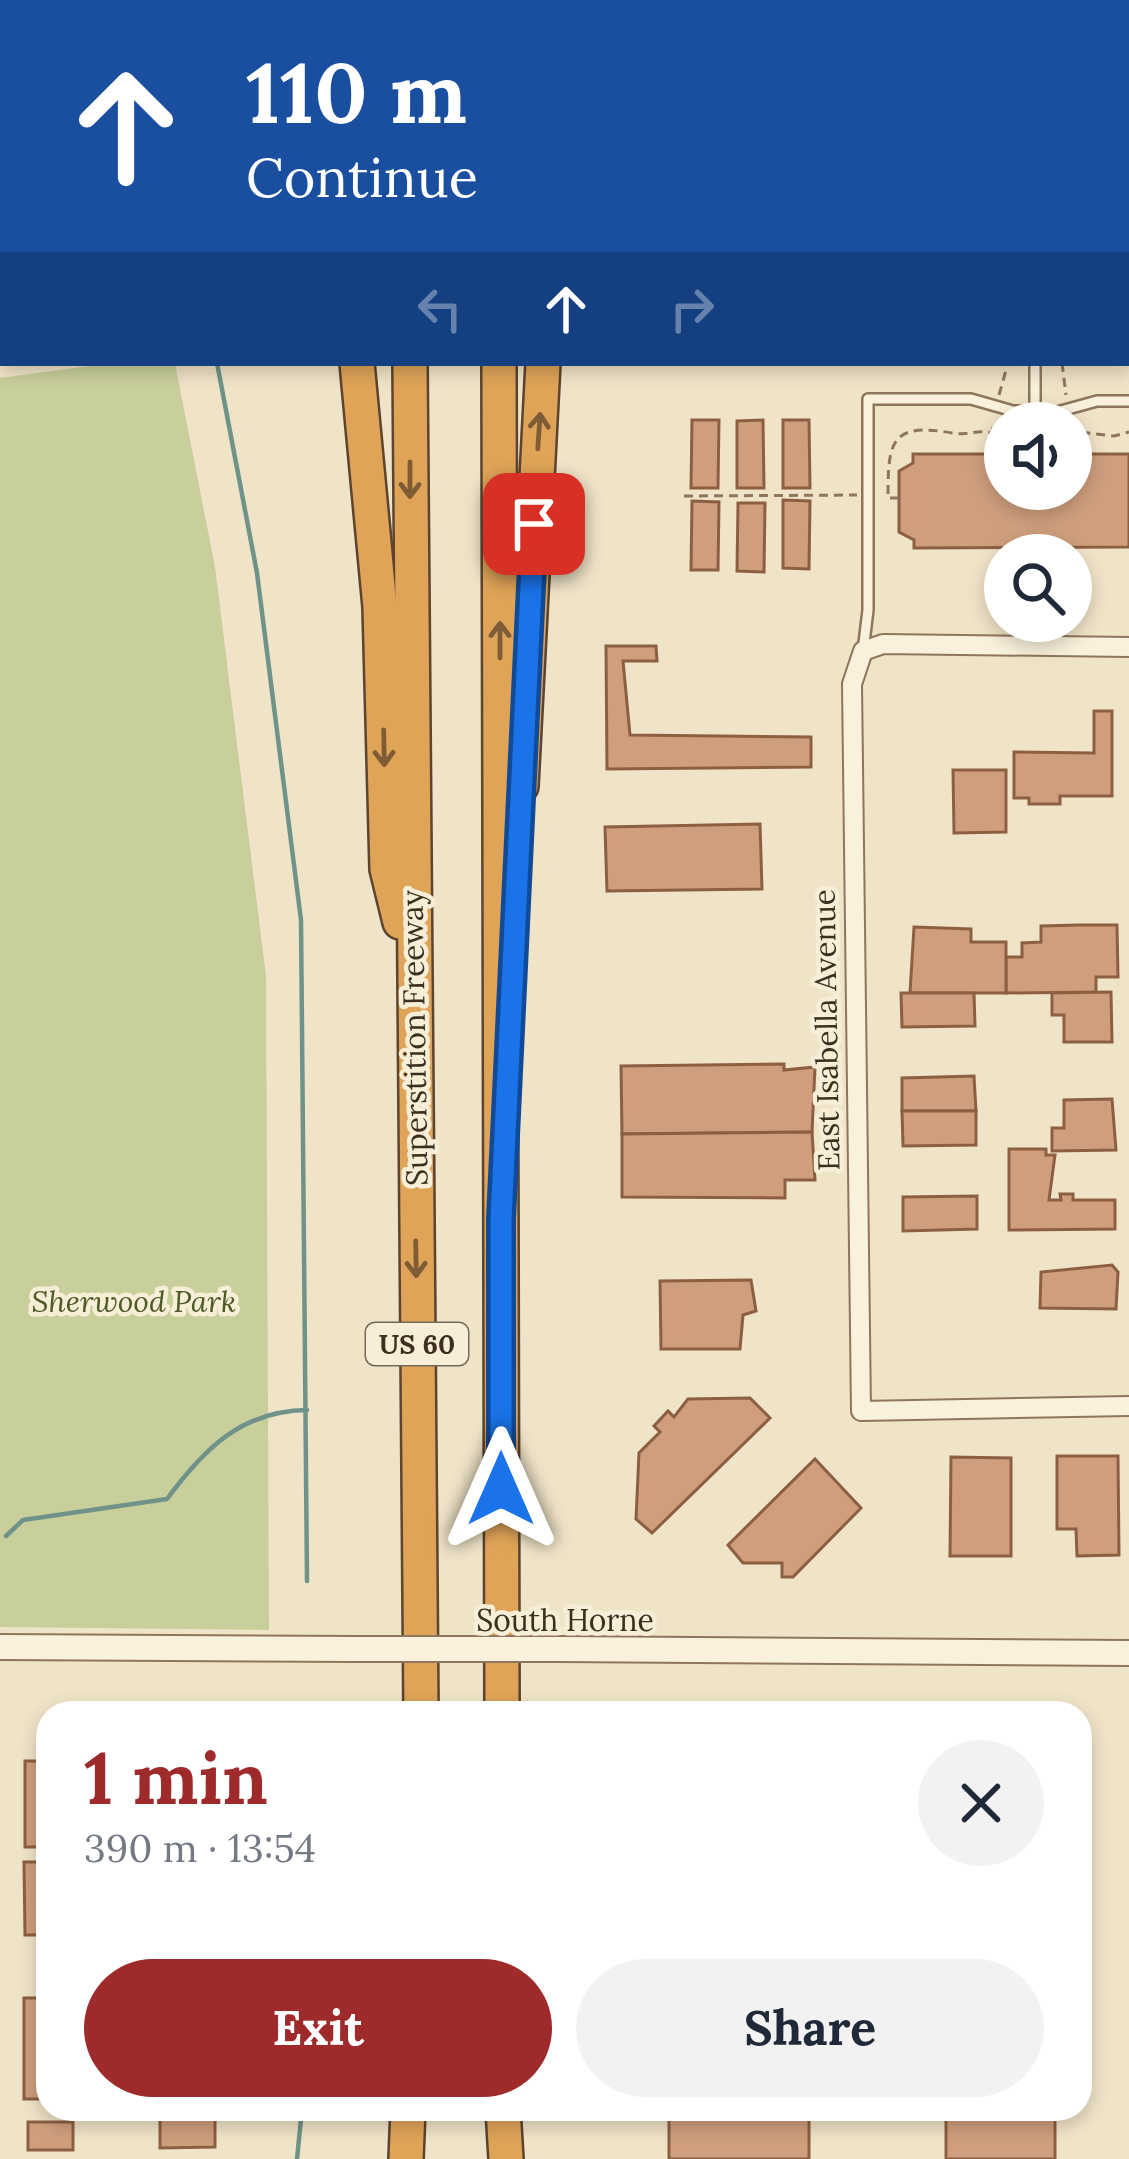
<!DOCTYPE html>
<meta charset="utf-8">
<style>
:root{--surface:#fff;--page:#f2f2f3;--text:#1f2937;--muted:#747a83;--accent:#9e2a2b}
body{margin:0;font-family:Lora,serif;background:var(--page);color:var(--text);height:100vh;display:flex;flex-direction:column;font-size:45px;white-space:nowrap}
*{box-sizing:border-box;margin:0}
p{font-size:39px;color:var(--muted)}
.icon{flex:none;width:66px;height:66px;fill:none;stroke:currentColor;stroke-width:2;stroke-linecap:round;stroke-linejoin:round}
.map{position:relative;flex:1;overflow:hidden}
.details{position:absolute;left:36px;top:1701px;width:1056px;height:420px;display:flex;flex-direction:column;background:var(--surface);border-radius:36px;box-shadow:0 6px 18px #0003}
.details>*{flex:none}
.banner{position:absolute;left:0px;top:0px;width:1131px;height:366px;box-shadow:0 6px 18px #0003;background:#1a4fa0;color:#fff;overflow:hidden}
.buttons{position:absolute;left:984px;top:402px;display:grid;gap:24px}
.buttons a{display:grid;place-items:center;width:108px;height:108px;border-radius:50%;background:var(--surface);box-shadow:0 6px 18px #0003;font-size:60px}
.pin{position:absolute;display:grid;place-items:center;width:102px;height:102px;color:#fff;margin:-51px;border-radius:24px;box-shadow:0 6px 18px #0006}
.me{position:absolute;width:132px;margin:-66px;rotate:0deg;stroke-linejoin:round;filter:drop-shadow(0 0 9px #0008)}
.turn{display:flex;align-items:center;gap:42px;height:252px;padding:0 48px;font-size:54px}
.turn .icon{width:156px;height:156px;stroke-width:2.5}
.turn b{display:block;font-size:84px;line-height:102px}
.lanes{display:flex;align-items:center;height:114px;padding:0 48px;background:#0003;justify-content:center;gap:60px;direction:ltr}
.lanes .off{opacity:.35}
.round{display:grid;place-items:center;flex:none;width:126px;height:126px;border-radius:63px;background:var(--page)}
.overview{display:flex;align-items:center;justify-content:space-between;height:204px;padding:0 48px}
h1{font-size:72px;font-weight:700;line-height:90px;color:var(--accent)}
.primary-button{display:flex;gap:24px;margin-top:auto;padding:24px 48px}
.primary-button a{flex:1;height:138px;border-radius:72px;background:var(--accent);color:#fff;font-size:48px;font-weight:700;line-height:138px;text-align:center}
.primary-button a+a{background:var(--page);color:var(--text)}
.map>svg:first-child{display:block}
.green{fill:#c9cf9b}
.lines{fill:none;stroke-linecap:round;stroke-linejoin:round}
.stream{stroke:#6f938a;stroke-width:4.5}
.building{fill:#cf9f7d;stroke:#8d5f41;stroke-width:3}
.service-casing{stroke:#8d765c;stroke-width:14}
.minor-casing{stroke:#8d765c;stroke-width:22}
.tertiary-casing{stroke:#8d765c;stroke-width:28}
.motorway-casing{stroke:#5b4430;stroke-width:38}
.path{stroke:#8d765c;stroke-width:3;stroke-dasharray:9 6;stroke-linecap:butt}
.service{stroke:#faf1dc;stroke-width:9}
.minor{stroke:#faf1dc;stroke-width:18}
.tertiary{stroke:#faf1dc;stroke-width:24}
.motorway{stroke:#e0a458;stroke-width:33}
.tertiary-bridge-casing{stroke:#8d765c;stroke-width:28;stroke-linecap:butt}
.tertiary-bridge{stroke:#faf1dc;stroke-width:24}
.oneway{stroke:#7e5d36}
.route-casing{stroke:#114b97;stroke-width:30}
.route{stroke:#1a73e8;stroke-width:21}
.labels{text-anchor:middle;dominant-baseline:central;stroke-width:9;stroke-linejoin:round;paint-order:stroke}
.shield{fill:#f7eed8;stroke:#756857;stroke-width:3}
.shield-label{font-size:27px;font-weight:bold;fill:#3d2e20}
.street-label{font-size:30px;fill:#3d2e20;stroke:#f7eed8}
.park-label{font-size:30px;font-style:italic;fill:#4d5a26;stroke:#f7eed8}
</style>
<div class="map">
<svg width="1129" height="2159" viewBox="0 0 1129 2159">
<rect width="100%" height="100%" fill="#f0e4c8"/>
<path class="green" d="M111,363H175L215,567L266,976L269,1630L0,1627V378Z"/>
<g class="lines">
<g class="stream">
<path d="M174,0V3"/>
<path d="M217,363L257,573L301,920L307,1581"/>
<path d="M6,1536L23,1520L167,1499C204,1449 241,1411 307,1410"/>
<path d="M297,2159L302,2109"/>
</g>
</g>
<g class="building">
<path d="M0,0L16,3H3L0,42Z"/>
<path d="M3,191V237L0,238V192Z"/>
<path d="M0,288L3,304L0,360Z"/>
<path d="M692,420H719L718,488H691Z"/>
<path d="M763,420L764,488H737V421Z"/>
<path d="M783,420H809L810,488H783Z"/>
<path d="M913,454H1005V489H1071V454H1129V547L914,548V540L899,532V471L913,463Z"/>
<path d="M783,500L810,501L809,569L783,568Z"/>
<path d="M692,501L719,502L718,570H691Z"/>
<path d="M738,503H765L764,572L737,571Z"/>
<path d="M606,646H656L657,661H623L630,735L811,737V767L607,769Z"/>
<path d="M1094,711H1112V796H1060V804H1029V798H1014V752L1094,753Z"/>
<path d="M953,770H1006V832L954,833Z"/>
<path d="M760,824L762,889L607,891L605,827Z"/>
<path d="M1080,925H1117L1118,977H1096V992L1006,993V957H1022V943L1041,942V926Z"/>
<path d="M914,927L971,929V942H1006V993H910Z"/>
<path d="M1111,992L1112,1042H1064V1015H1052V993Z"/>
<path d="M901,993H974L975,1026L902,1027Z"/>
<path d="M784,1064V1070L815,1067L812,1132L622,1134L621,1066Z"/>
<path d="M974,1076L976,1111H902V1078Z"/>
<path d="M1112,1099L1116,1150L1052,1151V1128H1064V1100Z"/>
<path d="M902,1111H976V1145L903,1146Z"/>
<path d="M812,1132L815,1180H785V1198L622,1197V1134Z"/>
<path d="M1009,1149H1046V1155H1055L1049,1200H1061L1060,1194H1073V1200H1115V1229L1009,1230Z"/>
<path d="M977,1196V1229L903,1231V1197Z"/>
<path d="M1112,1265L1118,1272L1116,1309L1040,1308L1041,1272Z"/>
<path d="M751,1280L756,1311L743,1315L740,1349H661L660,1281Z"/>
<path d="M750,1398L770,1418L652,1533L636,1519L639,1453L660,1432L654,1426L668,1411L674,1417L688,1399Z"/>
<path d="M1057,1456H1118L1119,1555L1077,1556L1076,1529H1057Z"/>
<path d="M951,1457L1011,1458V1556H950Z"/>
<path d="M815,1459L861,1508L793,1577H782V1563H743L728,1545Z"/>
<rect x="25" y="1761" width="23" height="86"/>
<path d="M24,1862H48V1935H25Z"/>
<rect x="24" y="1998" width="24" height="101"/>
<path d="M160,2109H215V2147L160,2148Z"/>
<rect x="669" y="2109" width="140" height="50"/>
<rect x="946" y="2109" width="109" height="50"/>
<rect x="28" y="2122" width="45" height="28"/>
</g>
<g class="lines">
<g class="service-casing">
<g id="service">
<path d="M1034,0V3"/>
<path d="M1035,412V363"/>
<path d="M863,651L868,610V399H971L1013,411L1057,412L1097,401H1129"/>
</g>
</g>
<g class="minor-casing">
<path id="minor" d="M1129,647L883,644L863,651L852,684L861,1411L1129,1406"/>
</g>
<g class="tertiary-casing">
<g id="tertiary">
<path d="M0,1647L356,1649"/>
<path d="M559,1649L1129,1653"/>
</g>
</g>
<g class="motorway-casing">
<g id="motorway">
<path d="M323,0L324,3"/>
<path d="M408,0V3"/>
<path d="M499,0V3"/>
<path d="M575,3L576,0"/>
<path d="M357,363L380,607L387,869L400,922"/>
<path d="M410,363L421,1713"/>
<path d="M499,363L502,1713"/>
<path d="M521,786L543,363"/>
<path d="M503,2109L506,2159"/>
<path d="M406,2159L408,2109"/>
</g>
</g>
<g class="path">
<path d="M1049,0V3"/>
<path d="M1062,363L1066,395"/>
<path d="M999,395L1008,363"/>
<path d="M1074,421L1078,432L1114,436L1129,432"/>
<path d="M991,433L1005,436"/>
<path d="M684,496L857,495"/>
<path d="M899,498H888C888,442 890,422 952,433C967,436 977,429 991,433L995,422"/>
</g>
<use href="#service" class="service"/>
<use href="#minor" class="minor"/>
<use href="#tertiary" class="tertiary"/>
<use href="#motorway" class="motorway"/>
<g class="tertiary-bridge-casing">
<path id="tertiary-bridge" d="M356,1649H559"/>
</g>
<use href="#tertiary-bridge" class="tertiary-bridge"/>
</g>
<defs><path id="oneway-shaft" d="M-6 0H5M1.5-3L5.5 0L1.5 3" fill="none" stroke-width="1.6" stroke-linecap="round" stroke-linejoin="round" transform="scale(3)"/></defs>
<g class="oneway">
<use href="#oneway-shaft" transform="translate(539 431) rotate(-86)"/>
<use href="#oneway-shaft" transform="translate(410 480) rotate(90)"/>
<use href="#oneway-shaft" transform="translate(500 640) rotate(-90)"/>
<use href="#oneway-shaft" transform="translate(384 748) rotate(89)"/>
<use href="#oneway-shaft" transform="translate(416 1259) rotate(89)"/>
</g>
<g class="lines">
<g class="route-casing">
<path id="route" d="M501,1489V1219L534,524"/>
</g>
<use href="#route" class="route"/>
</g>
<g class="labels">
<rect class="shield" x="366" y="1323" width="102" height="42" rx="9"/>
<g class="shield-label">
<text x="417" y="1344">US 60</text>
</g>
<g class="street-label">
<text transform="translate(826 1030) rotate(-91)">East Isabella Avenue</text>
<text transform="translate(414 1038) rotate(-91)">Superstition Freeway</text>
<text x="565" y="1620">South Horne</text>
</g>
<g class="park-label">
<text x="134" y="1301">Sherwood Park</text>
</g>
</g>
</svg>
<div class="buttons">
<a><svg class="icon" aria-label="sound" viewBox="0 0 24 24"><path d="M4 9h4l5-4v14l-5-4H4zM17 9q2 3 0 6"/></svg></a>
<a><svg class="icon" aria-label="search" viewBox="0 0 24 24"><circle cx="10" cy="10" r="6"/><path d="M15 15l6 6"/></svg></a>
</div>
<div class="pin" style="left:534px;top:524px;background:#d93025"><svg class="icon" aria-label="arrive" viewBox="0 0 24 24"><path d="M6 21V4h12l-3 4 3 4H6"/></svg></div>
<svg class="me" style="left:501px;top:1489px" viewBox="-20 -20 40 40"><path d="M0-17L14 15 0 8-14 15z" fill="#1a73e8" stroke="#fff" stroke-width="4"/></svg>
<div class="banner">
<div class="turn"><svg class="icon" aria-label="ahead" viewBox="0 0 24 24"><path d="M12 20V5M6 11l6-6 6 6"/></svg><div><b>110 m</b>Continue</div></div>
<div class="lanes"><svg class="icon off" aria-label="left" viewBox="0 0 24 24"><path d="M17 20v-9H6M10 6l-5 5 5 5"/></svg><svg class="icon" aria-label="ahead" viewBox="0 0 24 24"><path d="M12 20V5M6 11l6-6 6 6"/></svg><svg class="icon off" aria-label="right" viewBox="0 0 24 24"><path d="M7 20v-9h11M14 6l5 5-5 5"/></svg></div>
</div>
<section class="details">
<div class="overview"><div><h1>1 min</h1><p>390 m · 13:54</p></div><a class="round"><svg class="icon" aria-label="close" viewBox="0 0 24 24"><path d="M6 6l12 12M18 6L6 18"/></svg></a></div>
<div class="primary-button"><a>Exit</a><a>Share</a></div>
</section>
</div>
